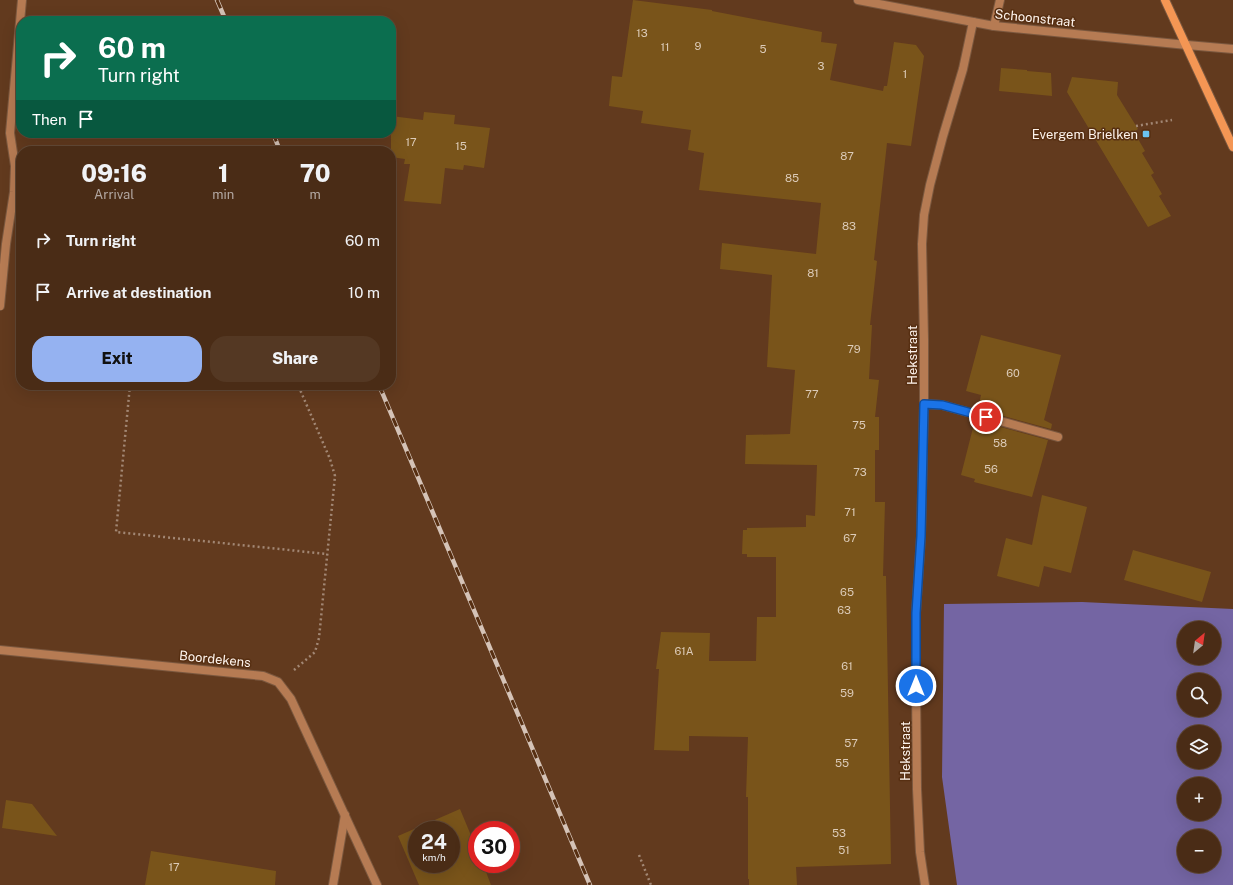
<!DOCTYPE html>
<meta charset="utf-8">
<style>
:root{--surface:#4a2c16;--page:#543823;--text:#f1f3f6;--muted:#b2a7a1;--line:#614835;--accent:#95b2f1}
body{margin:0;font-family:"Public Sans",sans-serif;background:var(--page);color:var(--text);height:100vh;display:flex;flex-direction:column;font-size:15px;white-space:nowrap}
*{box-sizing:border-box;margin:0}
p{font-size:13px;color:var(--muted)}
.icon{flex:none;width:22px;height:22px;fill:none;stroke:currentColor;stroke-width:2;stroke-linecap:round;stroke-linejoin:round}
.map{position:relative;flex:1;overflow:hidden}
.sheet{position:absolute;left:16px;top:146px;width:380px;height:244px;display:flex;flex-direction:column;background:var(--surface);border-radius:16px;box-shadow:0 4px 16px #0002,0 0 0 1px var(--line)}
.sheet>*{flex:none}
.banner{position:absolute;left:16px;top:16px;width:380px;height:122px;border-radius:16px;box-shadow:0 4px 16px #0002,0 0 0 1px var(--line);background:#0b6e4f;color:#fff;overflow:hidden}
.needle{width:26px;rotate:29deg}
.buttons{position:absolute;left:1177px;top:621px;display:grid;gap:8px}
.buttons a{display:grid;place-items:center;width:44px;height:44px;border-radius:50%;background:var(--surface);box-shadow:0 4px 16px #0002,0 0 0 1px var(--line);font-size:20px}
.speed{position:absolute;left:408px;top:821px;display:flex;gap:8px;font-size:20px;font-weight:700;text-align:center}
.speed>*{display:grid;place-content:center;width:52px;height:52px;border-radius:50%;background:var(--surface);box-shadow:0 4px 16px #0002,0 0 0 1px var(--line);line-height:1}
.speed small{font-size:10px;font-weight:400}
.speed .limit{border:6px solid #d22;background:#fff;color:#111}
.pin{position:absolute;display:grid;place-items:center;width:34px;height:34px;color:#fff;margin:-17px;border:2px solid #fff;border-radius:50%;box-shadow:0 1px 4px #0007}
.me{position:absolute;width:44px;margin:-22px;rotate:0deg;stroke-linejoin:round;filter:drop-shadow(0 0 3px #0008)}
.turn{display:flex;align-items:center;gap:14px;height:84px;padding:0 16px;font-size:18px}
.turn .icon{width:52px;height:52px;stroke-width:2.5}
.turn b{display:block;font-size:28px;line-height:34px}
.then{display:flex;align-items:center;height:38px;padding:0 16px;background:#0003;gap:8px;font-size:15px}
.eta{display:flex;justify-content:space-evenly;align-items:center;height:68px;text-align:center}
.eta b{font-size:24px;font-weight:800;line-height:28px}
.primary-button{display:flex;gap:8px;margin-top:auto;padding:8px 16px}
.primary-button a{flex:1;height:46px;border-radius:16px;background:var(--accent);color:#111;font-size:16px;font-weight:800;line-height:46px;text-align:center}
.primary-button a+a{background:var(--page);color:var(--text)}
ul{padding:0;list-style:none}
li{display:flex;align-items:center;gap:12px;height:52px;padding:0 16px}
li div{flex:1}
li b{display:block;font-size:15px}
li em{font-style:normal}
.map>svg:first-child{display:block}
.green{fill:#7465a3;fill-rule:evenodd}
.building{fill:#79541a;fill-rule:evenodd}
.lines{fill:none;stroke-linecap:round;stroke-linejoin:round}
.service-casing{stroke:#7b583f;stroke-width:10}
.minor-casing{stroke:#7b583f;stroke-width:10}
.tertiary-casing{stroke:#7b583f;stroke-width:10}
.secondary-casing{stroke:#7b583f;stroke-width:10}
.path{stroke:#a28774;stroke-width:2.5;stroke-dasharray:2 3;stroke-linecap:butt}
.service{stroke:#b67b53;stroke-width:8}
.minor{stroke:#b67b53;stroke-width:8}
.tertiary{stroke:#b67b53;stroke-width:8}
.secondary{stroke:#f49654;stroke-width:8}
.rail-casing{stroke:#d5c3b7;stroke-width:4.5}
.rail{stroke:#572f12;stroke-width:3;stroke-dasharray:9;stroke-linecap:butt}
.route-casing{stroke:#114b97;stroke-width:10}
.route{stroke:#1a73e8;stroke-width:7}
.poi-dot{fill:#6bc3f2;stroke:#572f12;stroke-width:1.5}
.labels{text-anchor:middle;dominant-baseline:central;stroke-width:3;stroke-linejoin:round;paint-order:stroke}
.number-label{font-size:11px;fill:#dccbb8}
.street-label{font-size:13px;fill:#fdf3ec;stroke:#572f12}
.poi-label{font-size:13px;fill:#fdf3ec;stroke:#572f12;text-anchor:end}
</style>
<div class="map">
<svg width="1233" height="885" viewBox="0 0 1233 885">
<rect width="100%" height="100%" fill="#623a1e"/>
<path class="green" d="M1082,602L1233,609V885H957L942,777L944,604ZM1184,628H1214V658H1184ZM1184,680H1214V710H1184ZM1184,732H1214V762H1184ZM1184,784H1214V814H1184ZM1184,836H1214V866H1184Z"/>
<g class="building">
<path d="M633,0L712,10V11L822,32L821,42L837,44L830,80L883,91L884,86H887L894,42L916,45L924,56L911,146L887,143L874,260L877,261L870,325H872L869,379L879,380L875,417H879V450H875V502H885L883,576H886L891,864L796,867L797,885H749V879H748V797H746L748,737L689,736V751L654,750L659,669H656L661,632L710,633L709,661H756L757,617H776V557H747V554H742L743,530H747V528L806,527V515L815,516L817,465L745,464L746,435L790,434L795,370L767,367L772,275L720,269L722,243L816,254L821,203L699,190L704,153L688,150L691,130L641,123L643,111L609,106L612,76L622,77Z"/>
<path d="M1001,68L1027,70V71L1051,73L1052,96L999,91Z"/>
<path d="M1072,77L1118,82L1117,95L1138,129L1134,132L1145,151L1142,153L1154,173L1151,175L1162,194L1159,196L1171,216L1148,227L1067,92Z"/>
<path d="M424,112L455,115L454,124L490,128L484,168L464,165L463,170L445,168L441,204L404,201L410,164H404L405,159L391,157V116L423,120Z"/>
<path d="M981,335L1061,355L1044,420L1052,424L1051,429L978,409L981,395L966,391Z"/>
<path d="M975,420L1048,440L1032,497L974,482L975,479L961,475Z"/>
<path d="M1042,495L1087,507L1071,573L1044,566L1039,587L997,576L1006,538L1032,545Z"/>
<path d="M1133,550L1211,572L1202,602L1124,580Z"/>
<path d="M6,800L32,804L57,836L2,828Z"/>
<path d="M460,809L477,850V864H483L491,885H419L398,836ZM417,830H451V864H417Z"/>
<path d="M151,851L276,871L275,885H145Z"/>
</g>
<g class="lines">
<g class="service-casing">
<g id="service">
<path d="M994,26L1000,0"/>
<path d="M924,404L942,405L1058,437"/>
</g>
</g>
<g class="minor-casing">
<g id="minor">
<path d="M1187,45L1233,49"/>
<path d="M0,306L6,244L14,192L15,166L10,133L22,0"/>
<path d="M0,650L263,676L278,682L291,699L377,885"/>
<path d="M333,885L345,815"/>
<path d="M925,885L920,852L917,789L916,686V613L921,536L924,404V339L922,244L924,215L930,185L943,136L963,69L973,22"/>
</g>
</g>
<g class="tertiary-casing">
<path id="tertiary" d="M858,0L994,26L1187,45"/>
</g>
<g class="secondary-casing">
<path id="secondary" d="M1165,0L1233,147"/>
</g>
<g class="path">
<path d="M1136,126L1172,120"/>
<path d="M130,385L116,532L327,554"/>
<path d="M294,670L315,652L319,638L335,476L330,459L298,385"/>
<path d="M639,855L651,885"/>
</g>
<use href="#service" class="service"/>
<use href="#minor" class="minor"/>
<use href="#tertiary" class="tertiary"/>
<use href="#secondary" class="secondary"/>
<g class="rail-casing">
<g id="rail">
<path d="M217,0L226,21"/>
<path d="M273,133L280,151"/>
<path d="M379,385L590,885"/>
</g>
</g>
<use href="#rail" class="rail"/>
</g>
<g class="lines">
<g class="route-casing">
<path id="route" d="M916,686V613L921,536L924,404L942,405L986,417"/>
</g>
<use href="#route" class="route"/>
</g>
<rect class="poi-dot" x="1142" y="130" width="8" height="8" rx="2"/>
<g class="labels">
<g class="number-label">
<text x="642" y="33">13</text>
<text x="698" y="46">9</text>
<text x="665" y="47">11</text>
<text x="763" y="49">5</text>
<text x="821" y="66">3</text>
<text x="905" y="74">1</text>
<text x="411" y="142">17</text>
<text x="461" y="146">15</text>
<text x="847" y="156">87</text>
<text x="792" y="178">85</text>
<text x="849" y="226">83</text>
<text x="813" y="273">81</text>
<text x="854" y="349">79</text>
<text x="1013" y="373">60</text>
<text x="812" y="394">77</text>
<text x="859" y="425">75</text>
<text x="1000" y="443">58</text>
<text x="991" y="469">56</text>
<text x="860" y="472">73</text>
<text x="850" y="512">71</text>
<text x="850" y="538">67</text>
<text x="847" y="592">65</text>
<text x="844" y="610">63</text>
<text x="684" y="651">61A</text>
<text x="847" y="666">61</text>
<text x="847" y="693">59</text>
<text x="851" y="743">57</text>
<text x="842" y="763">55</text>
<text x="839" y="833">53</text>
<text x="844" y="850">51</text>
<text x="174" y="867">17</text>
</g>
<g class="street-label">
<text transform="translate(1035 18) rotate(6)">Schoonstraat</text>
<text transform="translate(912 355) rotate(-90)">Hekstraat</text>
<text transform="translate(215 659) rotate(6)">Boordekens</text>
<text transform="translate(905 751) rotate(-90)">Hekstraat</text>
</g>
<g class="poi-label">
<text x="1138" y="134">Evergem Brielken</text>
</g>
</g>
</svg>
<div class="buttons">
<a><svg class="needle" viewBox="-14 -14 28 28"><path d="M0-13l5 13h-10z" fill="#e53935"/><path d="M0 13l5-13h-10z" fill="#b2a7a1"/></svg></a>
<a><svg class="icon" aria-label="search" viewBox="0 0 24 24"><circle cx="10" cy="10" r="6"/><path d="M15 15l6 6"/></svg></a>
<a><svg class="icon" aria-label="layers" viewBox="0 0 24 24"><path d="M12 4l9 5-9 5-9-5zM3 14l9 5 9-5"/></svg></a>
<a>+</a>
<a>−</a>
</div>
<div class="speed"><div>24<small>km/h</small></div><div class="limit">30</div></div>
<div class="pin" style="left:986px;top:417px;background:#d93025"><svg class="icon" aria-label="arrive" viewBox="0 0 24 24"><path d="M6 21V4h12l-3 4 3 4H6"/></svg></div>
<svg class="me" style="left:916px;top:686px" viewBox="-20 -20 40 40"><circle r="17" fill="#1a73e8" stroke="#fff" stroke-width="3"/><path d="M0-11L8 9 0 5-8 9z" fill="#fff"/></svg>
<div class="banner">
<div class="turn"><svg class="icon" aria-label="right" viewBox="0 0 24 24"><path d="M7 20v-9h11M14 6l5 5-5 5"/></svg><div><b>60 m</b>Turn right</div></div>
<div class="then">Then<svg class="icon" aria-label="arrive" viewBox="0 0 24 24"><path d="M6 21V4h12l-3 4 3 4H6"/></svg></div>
</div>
<section class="sheet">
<div class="eta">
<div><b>09:16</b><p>Arrival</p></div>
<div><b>1</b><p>min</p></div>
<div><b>70</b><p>m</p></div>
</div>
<ul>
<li><svg class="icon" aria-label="right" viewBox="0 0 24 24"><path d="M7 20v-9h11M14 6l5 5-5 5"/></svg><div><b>Turn right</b></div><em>60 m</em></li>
<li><svg class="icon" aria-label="arrive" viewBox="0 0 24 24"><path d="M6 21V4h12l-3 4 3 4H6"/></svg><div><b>Arrive at destination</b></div><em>10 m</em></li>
</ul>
<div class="primary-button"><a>Exit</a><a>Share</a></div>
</section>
</div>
